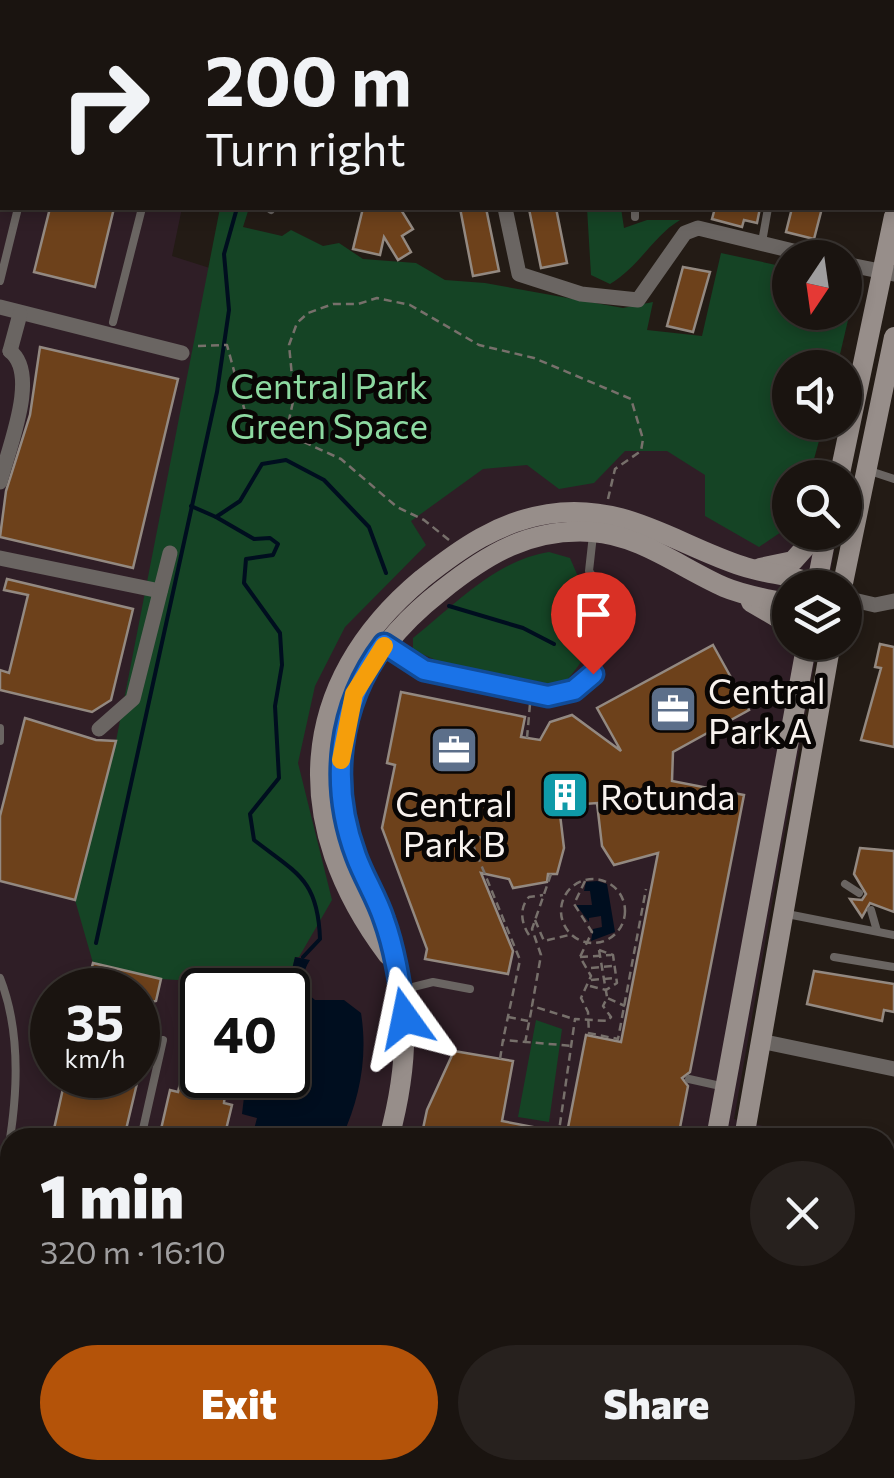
<!DOCTYPE html>
<meta charset="utf-8">
<style>
:root{--surface:#1a1410;--page:#27211e;--text:#f1f3f6;--muted:#9f9e9f;--line:#383330;--accent:#b45309}
body{margin:0;font-family:Commissioner,sans-serif;background:var(--page);color:var(--text);height:100vh;display:flex;flex-direction:column;font-size:38px;white-space:nowrap}
*{box-sizing:border-box;margin:0}
p{font-size:32px;color:var(--muted)}
.icon{flex:none;width:55px;height:55px;fill:none;stroke:currentColor;stroke-width:2;stroke-linecap:round;stroke-linejoin:round}
.map{position:relative;flex:1;overflow:hidden}
.panel{position:absolute;left:0px;top:1128px;width:895px;height:352px;display:flex;flex-direction:column;background:var(--surface);border-radius:30px 30px 0 0;box-shadow:0 5px 15px #0003,0 0 0 2px var(--line)}
.panel>*{flex:none}
.top-card{position:absolute;left:0px;top:0px;width:895px;height:210px;box-shadow:0 5px 15px #0003,0 0 0 2px var(--line);background:#1a1410;color:var(--text);overflow:hidden}
.needle{width:65px;rotate:193deg}
.controls{position:absolute;left:772px;top:240px;display:grid;gap:20px}
.controls a{display:grid;place-items:center;width:90px;height:90px;border-radius:50%;background:var(--surface);box-shadow:0 5px 15px #0003,0 0 0 2px var(--line);font-size:50px}
.speed{position:absolute;left:30px;top:968px;display:flex;gap:20px;font-size:50px;font-weight:700;text-align:center}
.speed>*{display:grid;place-content:center;width:130px;height:130px;border-radius:50%;background:var(--surface);box-shadow:0 5px 15px #0003,0 0 0 2px var(--line);line-height:1}
.speed small{font-size:25px;font-weight:400}
.speed .limit{border:5px solid #111;border-radius:15px;background:#fff;color:#111}
.pin{position:absolute;display:grid;place-items:center;width:85px;height:85px;color:#fff;margin:-102px -42px;border-radius:50% 50% 50% 0;rotate:-45deg;box-shadow:0 0 10px #0007}
.pin .icon{rotate:45deg}
.me{position:absolute;width:110px;margin:-55px;rotate:348deg;stroke-linejoin:round;filter:drop-shadow(0 0 8px #0008)}
.turn{display:flex;align-items:center;gap:35px;height:210px;padding:0 40px;font-size:45px}
.turn .icon{width:130px;height:130px;stroke-width:2.5}
.turn b{display:block;font-size:70px;line-height:85px}
.round{display:grid;place-items:center;flex:none;width:105px;height:105px;border-radius:52px;background:var(--page)}
.headline{display:flex;align-items:center;justify-content:space-between;height:170px;padding:0 40px}
h1{font-size:60px;font-weight:800;line-height:75px}
.action{display:flex;gap:20px;margin-top:auto;padding:20px 40px}
.action a{flex:1;height:115px;border-radius:60px;background:var(--accent);color:#fff;font-size:40px;font-weight:800;line-height:115px;text-align:center}
.action a+a{background:var(--page);color:var(--text)}
.map>svg:first-child{display:block}
.commercial{fill:#2f1e26;fill-rule:evenodd}
.green{fill:#154425}
.water{fill:#000e1f}
.lines{fill:none;stroke-linecap:round;stroke-linejoin:round}
.stream{stroke:#000e1f;stroke-width:4}
.building{fill:#6d411b;stroke:#938981;stroke-width:2.5}
.path{stroke:#77706b;stroke-width:2.5;stroke-dasharray:8 5;stroke-linecap:butt}
.lane{stroke:#6a6562;stroke-width:8}
.street{stroke:#6a6562;stroke-width:15}
.secondary{stroke:#978e8a;stroke-width:20}
.route-casing{stroke:#114b97;stroke-width:25}
.route{stroke:#1a73e8;stroke-width:18}
.slow{stroke:#f59e0b;stroke-width:18}
.labels{text-anchor:middle;dominant-baseline:central;stroke-width:10;stroke-linejoin:round;paint-order:stroke}
.park-label{font-size:35px;fill:#8dd9a1;stroke:#090605}
.poi-label{font-size:35px;fill:#f8f2ee;stroke:#090605;text-anchor:start}
</style>
<div class="map">
<svg width="894" height="1478" viewBox="0 0 894 1478">
<rect width="100%" height="100%" fill="#231b15"/>
<path class="commercial" d="M0,0H237L2,2V208H182L172,256L848,472L845,488V478H790V532L837,533L828,587L790,588V642L818,643L734,1119L808,1137L10,1138V1470H885V1156L894,1158V1478H0ZM52,990H138V1075H52ZM202,990H288V1075H202Z"/>
<g class="green">
<path d="M220,208H249L243,227L282,236L291,230L323,246L339,243L363,259L416,263L445,280L485,283L623,308L653,302L647,330L702,336L721,253L790,268V312H845V283L856,286L837,367L790,368V422L824,423L809,477L790,478V526L759,547L705,516V475L667,451H625L594,483L559,489L527,465L483,469L411,521L426,545L345,627L315,686L298,763L332,900L299,957H295L288,987L161,979L93,963L75,900L116,741Z"/>
<path d="M587,208H621L624,228L647,220H680C653,236 641,265 610,284L591,275Z"/>
<path d="M549,552L570,558C592,610 609,633 567,680L550,684L438,661L413,650V638C455,605 494,561 549,552Z"/>
<path d="M536,1020L562,1029L549,1122L518,1117Z"/>
</g>
<g class="water">
<path d="M597,881L607,884L615,932L591,941L593,929L602,927L601,916L589,918V922L576,905H592L590,891H584L586,882Z"/>
<path d="M295,957L310,960C300,975 302,989 315,1000H344L361,1013C368,1056 360,1098 342,1137H252L257,1118L242,1114L244,1097L236,1094L237,1087L230,1083V1075H276L279,1081L297,1071L289,1063L288,1054L287,990Z"/>
</g>
<g class="lines">
<g class="stream">
<path d="M290,2L291,0"/>
<path d="M191,506L216,517L240,501L262,464L286,460L324,480L369,527L386,573"/>
<path d="M216,517L254,539L270,538L278,544L273,555L246,559L244,583L280,633L282,665L275,706L279,778L250,814L254,840C298,874 318,880 320,939L303,957"/>
<path d="M449,606L523,628L554,644"/>
<path d="M96,943L217,392L229,310L224,254L237,208"/>
</g>
</g>
<g class="building">
<path d="M50,208H114L95,287L34,272Z"/>
<path d="M363,208H400L413,229L402,236L411,252L398,260L384,237L380,255L353,249Z"/>
<path d="M460,208H486L499,271L473,276Z"/>
<path d="M556,208L567,263L541,268L529,209Z"/>
<path d="M715,208H760L757,223L744,220L742,227L712,219Z"/>
<path d="M792,208H822L814,239L786,232Z"/>
<path d="M683,267L710,272L693,332L667,326Z"/>
<path d="M40,347L178,379L133,568L0,537L6,491L30,415Z"/>
<path d="M7,579L133,609L111,700L92,712L0,690V670L9,673L28,595L4,590Z"/>
<path d="M880,644L894,647V747L861,740L881,668L875,667Z"/>
<path d="M713,645L749,710L673,752L672,781L744,795L690,1072L682,1078L688,1086L678,1138H566L586,1035L621,1042L658,853L614,865L602,846L597,803L559,806L564,848L557,874H548L547,882L513,888L509,879L481,873L513,951L508,974L425,959L427,949L382,828L395,765L387,763L401,692L525,717L521,737L540,740L550,722L572,715L621,751L597,708Z"/>
<path d="M25,718L96,740L116,741L75,900L0,881V816Z"/>
<path d="M860,848L894,851V912L870,903L862,917L850,899L862,900L866,894L854,874Z"/>
<path d="M93,963L161,979L156,1001L138,1005V990H86Z"/>
<path d="M814,971L894,984V1012L884,1010L882,1021L807,1004Z"/>
<path d="M454,1051L513,1061L502,1121L559,1132L558,1138H421L427,1110Z"/>
<path d="M66,1075H139L124,1138H52Z"/>
<path d="M190,1077L219,1084L217,1092L225,1094L224,1103L232,1105L224,1138H159L170,1090L178,1092L180,1084L188,1085Z"/>
</g>
<g class="lines">
<g class="path">
<path d="M198,346L227,345L247,419L254,424L268,421L285,426"/>
<path d="M449,540L424,520L397,507L341,459L286,434L294,397L289,345L297,323L308,313L333,304H358L377,298L410,305L479,345L534,358L631,399L643,439L641,451L615,469L608,499"/>
<path d="M527,738L530,704"/>
<path d="M481,837L471,840L520,960L503,1040"/>
<path d="M551,874L532,929L541,955L532,1006L574,1019"/>
<circle cx="593" cy="911" r="32"/>
<path d="M585,881L574,904L592,932L580,957L591,976L581,998L588,1012L589,1035"/>
<path d="M535,920L544,941L569,935"/>
<path d="M529,935C521,923 519,908 529,897L543,895"/>
<path d="M599,950L607,997"/>
<path d="M580,957L611,955"/>
<path d="M591,968L613,966"/>
<path d="M591,980L616,978"/>
<path d="M590,986L606,990L617,983L613,955L599,950"/>
<path d="M508,1017L528,1021"/>
<path d="M588,1033L618,1039L646,889"/>
<path d="M525,1043L532,1007"/>
<path d="M500,1059L503,1040L573,1046"/>
<path d="M558,1138L575,1019L608,1021L611,1017L603,1006L607,998L625,1006"/>
</g>
<g class="lane">
<path d="M0,5H2"/>
<path d="M892,74H894"/>
<path d="M892,94L894,95"/>
<path d="M0,132H2"/>
<path d="M892,201H894"/>
<path d="M271,210L272,208"/>
<path d="M635,217V208"/>
<path d="M762,242L768,208"/>
<path d="M0,281L18,208"/>
<path d="M113,322L142,208"/>
<path d="M867,470L894,479"/>
<path d="M387,646L424,670L548,696L574,690L593,674L614,631L612,603L589,571L593,535"/>
<path d="M0,728V741"/>
<path d="M845,884L859,893"/>
<path d="M871,910L877,931"/>
<path d="M787,914L894,935"/>
<path d="M834,957L894,967"/>
<path d="M0,978C26,1044 15,1124 0,1192"/>
<path d="M405,989L433,982L470,989"/>
<path d="M689,1079L725,1087"/>
<path d="M141,1138L163,1040"/>
<path d="M885,1444L894,1446"/>
<path d="M2,1453L11,1478"/>
<path d="M231,1470L241,1478"/>
<path d="M79,1478L85,1470"/>
<path d="M818,1478L826,1470"/>
</g>
<g class="street">
<path d="M505,208L519,274L581,294L638,300L685,233L698,228L822,258"/>
<path d="M845,264L894,274"/>
<path d="M0,307L182,353"/>
<path d="M10,351L20,314"/>
<path d="M0,482C8,449 40,374 10,351"/>
<path d="M0,558L160,591"/>
<path d="M845,598L875,605L894,601"/>
<path d="M99,729L133,699L170,553"/>
<path d="M760,1041L894,1069"/>
</g>
<g class="secondary">
<path d="M839,478L894,216"/>
<path d="M760,568L793,561L819,532"/>
<path d="M816,588L827,532"/>
<path d="M842,588L894,337"/>
<path d="M751,602L780,619L790,635"/>
<path d="M388,955C290,825 295,685 422,579C461,548 498,522 548,514C624,502 675,544 742,566C768,575 799,575 823,588"/>
<path d="M389,1138C410,1061 410,998 385,921C377,897 362,876 354,852C319,744 354,659 441,591C487,554 530,528 592,532C640,535 681,568 724,587C745,596 768,599 790,604"/>
<path d="M716,1138L807,642"/>
<path d="M744,1138L831,642"/>
<path d="M885,1340L894,1342"/>
<path d="M885,1372L894,1373"/>
<path d="M0,1425L10,1421"/>
<path d="M0,1453L10,1448"/>
<path d="M697,1470L699,1478"/>
<path d="M729,1470L731,1478"/>
</g>
</g>
<g class="lines">
<g class="route-casing">
<path id="route" d="M405,1018C400,986 395,950 384,920C377,898 364,878 356,856C329,784 338,705 384,644L424,670L548,696L574,690L593,674"/>
</g>
<use href="#route" class="route"/>
<path class="slow" d="M341,760L354,694L384,646"/>
</g>
<defs>
<g id="office-square" transform="scale(2.5)"><rect x="-9" y="-9" width="18" height="18" rx="4" fill="#5c6f8a" stroke="#090605"/><path d="M-6-3h4V-5.5h4V-3h4V5H-6ZM-1-4.5V-3h2v-1.5ZM-6 0V1H6V0Z" fill="#fff"/></g>
<g id="building-square" transform="scale(2.5)"><rect x="-9" y="-9" width="18" height="18" rx="4" fill="#0f9aa8" stroke="#090605"/><path d="M-4-6H4V6H1V3H-1V6H-4ZM-2.5-4.3h1.7v1.8h-1.7ZM.8-4.3h1.7v1.8H.8ZM-2.5-1h1.7V.8h-1.7ZM.8-1h1.7V.8H.8Z" fill="#fff"/></g>
</defs>
<g fill-rule="evenodd">
<use href="#office-square" x="673" y="709"/>
<use href="#office-square" x="454" y="750"/>
<use href="#building-square" x="565" y="795"/>
</g>
<g class="labels">
<g class="park-label">
<text x="329" y="384">Central Park<tspan x="329" dy="40">Green Space</tspan></text>
</g>
<g class="poi-label">
<text x="708" y="689">Central<tspan x="708" dy="40">Park A</tspan></text>
<text x="600" y="795">Rotunda</text>
<text x="454" y="802" text-anchor="middle">Central<tspan x="454" dy="40">Park B</tspan></text>
</g>
</g>
</svg>
<div class="controls">
<a><svg class="needle" viewBox="-14 -14 28 28"><path d="M0-13l5 13h-10z" fill="#e53935"/><path d="M0 13l5-13h-10z" fill="#9f9e9f"/></svg></a>
<a><svg class="icon" aria-label="sound" viewBox="0 0 24 24"><path d="M4 9h4l5-4v14l-5-4H4zM17 9q2 3 0 6"/></svg></a>
<a><svg class="icon" aria-label="search" viewBox="0 0 24 24"><circle cx="10" cy="10" r="6"/><path d="M15 15l6 6"/></svg></a>
<a><svg class="icon" aria-label="layers" viewBox="0 0 24 24"><path d="M12 4l9 5-9 5-9-5zM3 14l9 5 9-5"/></svg></a>
</div>
<div class="speed"><div>35<small>km/h</small></div><div class="limit">40</div></div>
<div class="pin" style="left:593px;top:674px;background:#d93025"><svg class="icon" aria-label="arrive" viewBox="0 0 24 24"><path d="M6 21V4h12l-3 4 3 4H6"/></svg></div>
<svg class="me" style="left:405px;top:1018px" viewBox="-20 -20 40 40"><path d="M0-17L14 15 0 8-14 15z" fill="#1a73e8" stroke="#fff" stroke-width="4"/></svg>
<div class="top-card">
<div class="turn"><svg class="icon" aria-label="right" viewBox="0 0 24 24"><path d="M7 20v-9h11M14 6l5 5-5 5"/></svg><div><b>200 m</b>Turn right</div></div>
</div>
<section class="panel">
<div class="headline"><div><h1>1 min</h1><p>320 m · 16:10</p></div><a class="round"><svg class="icon" aria-label="close" viewBox="0 0 24 24"><path d="M6 6l12 12M18 6L6 18"/></svg></a></div>
<div class="action"><a>Exit</a><a>Share</a></div>
</section>
</div>
